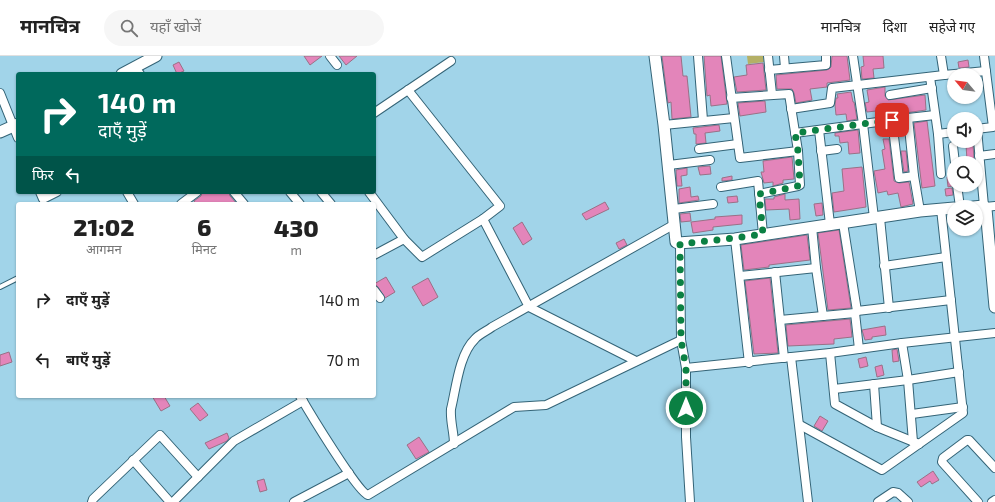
<!DOCTYPE html>
<html lang="hi">
<meta charset="utf-8">
<style>
:root{--surface:#fff;--page:#f6f6f6;--text:#222;--muted:#767676;--line:#e0e0e0}
body{margin:0;font-family:"Exo 2","Noto Sans Devanagari",sans-serif;background:var(--page);color:var(--text);height:100vh;display:flex;flex-direction:column;font-size:15px;white-space:nowrap}
*{box-sizing:border-box;margin:0}
p{font-size:13px;color:var(--muted)}
.icon{flex:none;width:22px;height:22px;fill:none;stroke:currentColor;stroke-width:2;stroke-linecap:round;stroke-linejoin:round}
.map{position:relative;flex:1;overflow:hidden}
.details{position:absolute;left:16px;top:146px;width:360px;height:196px;display:flex;flex-direction:column;background:var(--surface);border-radius:4px;box-shadow:0 1px 3px #0004}
.details>*{flex:none}
.top-card{position:absolute;left:16px;top:16px;width:360px;height:122px;border-radius:4px;box-shadow:0 1px 3px #0004;background:#00695c;color:#fff;overflow:hidden}
.needle{width:26px;rotate:299deg}
.tools{position:absolute;left:947px;top:12px;display:grid;gap:8px}
.tools a{display:grid;place-items:center;width:36px;height:36px;border-radius:50%;background:var(--surface);box-shadow:0 1px 3px #0004;font-size:20px}
.pin{position:absolute;display:grid;place-items:center;width:34px;height:34px;color:#fff;margin:-17px;border-radius:8px;box-shadow:0 2px 6px #0006}
.me{position:absolute;width:44px;margin:-22px;rotate:0deg;stroke-linejoin:round;filter:drop-shadow(0 0 3px #0008)}
.turn{display:flex;align-items:center;gap:14px;height:84px;padding:0 16px;font-size:18px}
.turn .icon{width:52px;height:52px;stroke-width:2.5}
.turn b{display:block;font-size:28px;line-height:34px}
.then{display:flex;align-items:center;height:38px;padding:0 16px;background:#0003;gap:8px;font-size:15px}
.eta{display:flex;justify-content:space-evenly;align-items:center;height:68px;text-align:center}
.eta b{font-size:24px;font-weight:800;line-height:28px}
ul{padding:0;list-style:none}
li{display:flex;align-items:center;gap:12px;height:60px;padding:0 16px}
li div{flex:1}
li b{display:block;font-size:15px}
li em{font-style:normal}
header{display:flex;align-items:center;gap:24px;box-sizing:border-box;height:56px;padding:0 20px;background:var(--surface);border-bottom:1px solid var(--line)}
header strong{font-size:19px}
nav{display:flex;gap:22px;margin-inline-start:auto;font-size:14px}
.search{width:280px;height:36px;background:var(--page);display:flex;align-items:center;gap:10px;box-sizing:border-box;padding:0 14px;border-radius:22px;color:var(--muted);font-size:15px}
.map>svg:first-child{display:block}
.green{fill:#b4b066}
.building{fill:#e385ba;stroke:#9a7086}
.lines{fill:none;stroke-linecap:round;stroke-linejoin:round}
.lane-casing{stroke:#346477;stroke-width:6}
.street-casing{stroke:#346477;stroke-width:10}
.secondary-casing{stroke:#346477;stroke-width:13}
.lane{stroke:#fff;stroke-width:4}
.street{stroke:#fff;stroke-width:8}
.secondary{stroke:#fff;stroke-width:11}
.route{stroke:#0b8043;stroke-width:7;stroke-dasharray:0 12.6}
</style>
<header>
<strong>मानचित्र</strong>
<div class="search"><svg class="icon" aria-label="search" viewBox="0 0 24 24"><circle cx="10" cy="10" r="6"/><path d="M15 15l6 6"/></svg>यहाँ खोजें</div>
<nav><a>मानचित्र</a><a>दिशा</a><a>सहेजे गए</a></nav>
</header>
<div class="map">
<svg width="995" height="446" viewBox="0 0 995 446">
<rect width="100%" height="100%" fill="#a1d4e9"/>
<path class="green" d="M747,0H763L764,6L748,8Z"/>
<g class="building">
<path d="M304,0H322L310,9Z"/>
<path d="M339,0H357L346,9Z"/>
<path d="M662,0H681L683,20H687L691,61L672,63L671,46L668,47Z"/>
<path d="M704,0H721L727,48L711,50L710,39L707,40Z"/>
<path d="M832,0H847L850,24L827,27V31L810,33L812,44L796,47L794,37L792,33H777L776,19L827,14L831,11Z"/>
<path d="M863,0H883L884,12L873,13L874,22L862,23L861,11L864,10Z"/>
<path d="M968,4L969,11L959,12L958,6Z"/>
<path d="M179,6L184,15L177,18L173,9Z"/>
<path d="M763,7L766,34L737,36L734,21L747,19L746,9Z"/>
<path d="M885,31V40L888,44L925,39L926,54L877,61L876,55L867,56L865,47L869,46L867,34Z"/>
<path d="M851,36L853,46H854L857,63L847,65L846,58L836,59L835,49L836,42H838L837,38Z"/>
<path d="M765,45L766,56L740,60L738,47Z"/>
<path d="M927,65L935,130L922,132L914,67Z"/>
<path d="M719,69L720,75L705,77L706,87L696,88V78H694L693,72Z"/>
<path d="M858,74L860,97L849,98L848,86L840,87L839,80H835V77Z"/>
<path d="M883,83H889L894,125L899,127L909,126L913,148L901,151L898,137L888,139L887,135L878,137L874,115L885,113L882,94L885,93Z"/>
<path d="M966,89H973L974,103L967,104Z"/>
<path d="M901,95H906L908,115L904,116Z"/>
<path d="M792,101L794,123L783,124V127L773,130V126L764,127L761,116H764L763,105Z"/>
<path d="M710,110L711,118L700,119L698,111Z"/>
<path d="M862,111L866,151L834,156L832,137L844,135L842,113Z"/>
<path d="M687,112V119L681,120L682,130H677L676,114Z"/>
<path d="M732,120V124L722,125V122Z"/>
<path d="M947,121H954L952,130L948,131Z"/>
<path d="M690,131L691,141L698,140L699,144L679,147V133Z"/>
<path d="M952,132L953,139L946,140L945,133Z"/>
<path d="M202,136H229L230,140L237,148H196L194,145L201,140Z"/>
<path d="M785,138V144L799,143L800,163L790,164L789,153L766,154L765,143H774V141Z"/>
<path d="M737,140L738,146L728,147L727,141Z"/>
<path d="M605,146L609,153L586,164L582,158Z"/>
<path d="M822,147L823,159L816,160L814,148Z"/>
<path d="M690,157L691,165L681,166L680,158Z"/>
<path d="M742,159V168L713,171V174L693,177L691,166L715,163V161Z"/>
<path d="M522,166L532,183L523,189L513,172Z"/>
<path d="M839,174L851,252L828,254L818,177Z"/>
<path d="M807,179L810,204L769,209V211L744,214L741,189Z"/>
<path d="M624,183L627,189L619,193L616,187Z"/>
<path d="M386,221L395,236L385,242L378,231L374,228Z"/>
<path d="M428,222L438,241L423,250L412,231Z"/>
<path d="M770,222L778,297L754,298L745,225Z"/>
<path d="M850,263L852,281L834,283V288L788,290L786,269Z"/>
<path d="M885,270L886,279L872,281V283L865,284L862,274Z"/>
<path d="M897,293L899,305L893,306L892,294Z"/>
<path d="M9,296L12,306L0,310V299Z"/>
<path d="M866,301L868,310L860,312L858,303Z"/>
<path d="M882,309L884,319L877,321L875,311Z"/>
<path d="M152,340H164L170,350L161,355Z"/>
<path d="M198,347L208,359L200,365L190,353Z"/>
<path d="M820,360L828,365L822,375L814,370Z"/>
<path d="M227,377L229,382L227,385L209,393L205,387Z"/>
<path d="M419,381L429,396L416,403L407,389Z"/>
<path d="M933,415L939,424L932,428L930,425L921,431L917,426Z"/>
<path d="M264,423L267,434L260,436L257,425Z"/>
</g>
<g class="lines">
<g class="lane-casing">
<path id="lane" d="M0,231L18,222"/>
</g>
<g class="street-casing">
<g id="street">
<path d="M330,0L337,9"/>
<path d="M698,0L703,64"/>
<path d="M726,0L740,102L798,95"/>
<path d="M768,0L772,38"/>
<path d="M784,0L785,12"/>
<path d="M853,0L863,68L874,162"/>
<path d="M941,0L944,19"/>
<path d="M135,11L140,18"/>
<path d="M769,14L826,9V0"/>
<path d="M930,21L938,78L941,118"/>
<path d="M0,37L18,82"/>
<path d="M890,39L932,32"/>
<path d="M731,42L789,38L798,95L800,129L798,130L759,138"/>
<path d="M791,53L830,47L832,32L944,19L986,15"/>
<path d="M374,57L451,5"/>
<path d="M908,62L914,120L920,155"/>
<path d="M892,64L899,122L914,120"/>
<path d="M664,69L734,62"/>
<path d="M976,73L993,71L984,0"/>
<path d="M977,73L984,150"/>
<path d="M819,74L830,168"/>
<path d="M795,77L908,62L935,59"/>
<path d="M938,78L954,76"/>
<path d="M953,90L955,107"/>
<path d="M699,93L738,88"/>
<path d="M821,95L837,93"/>
<path d="M979,100L995,98"/>
<path d="M669,109L710,104"/>
<path d="M957,129L960,151"/>
<path d="M721,131L758,125L763,178"/>
<path d="M40,136L43,143L57,136"/>
<path d="M127,136L134,148"/>
<path d="M234,136L244,148"/>
<path d="M290,136L300,148"/>
<path d="M321,136L331,148"/>
<path d="M369,136L404,183"/>
<path d="M181,148L197,136"/>
<path d="M985,151L995,150"/>
<path d="M674,153L713,148"/>
<path d="M880,162L889,252"/>
<path d="M483,163L529,251L636,305"/>
<path d="M843,167L857,255"/>
<path d="M812,171L816,212L823,260"/>
<path d="M735,183L749,307"/>
<path d="M680,188L681,284L686,312V381L690,446"/>
<path d="M374,199L404,183L422,201L483,163L500,150L408,34"/>
<path d="M884,210L946,201"/>
<path d="M775,216L784,302"/>
<path d="M740,220L816,212"/>
<path d="M374,234L380,242"/>
<path d="M855,257L859,293"/>
<path d="M780,264L855,257L857,255L951,244"/>
<path d="M902,287L908,324L913,386"/>
<path d="M830,297L835,348L877,371L919,388"/>
<path d="M791,301L808,446"/>
<path d="M686,312L830,297L902,287L995,277"/>
<path d="M874,328L877,371"/>
<path d="M834,333L908,324L959,316"/>
<path d="M300,340C308,354 358,437 368,439L514,351L546,349L681,284"/>
<path d="M912,358L963,351"/>
<path d="M800,369L882,414L963,357L941,153"/>
<path d="M454,388C454,376 450,365 451,353C456,333 459,298 475,283C479,278 487,275 492,271L675,168"/>
<path d="M133,404L170,446"/>
<path d="M92,446L93,443L160,379L198,421"/>
<path d="M173,446L234,385L303,345"/>
<path d="M294,446L349,417"/>
<path d="M878,446L893,436L898,437L908,446"/>
<path d="M978,446L942,406L943,402L967,384H969L995,412"/>
<path d="M992,446L995,444"/>
</g>
</g>
<g class="secondary-casing">
<g id="secondary">
<path d="M655,0L664,69L676,186L678,187L735,183L920,155L954,152"/>
<path d="M122,18L156,0"/>
<path d="M0,76L18,68"/>
<path d="M973,151L984,150L986,153L995,251"/>
</g>
</g>
<use href="#lane" class="lane"/>
<use href="#street" class="street"/>
<use href="#secondary" class="secondary"/>
</g>
<g class="lines">
<path class="route" d="M686,352V312L681,284L680,188L735,182L763,178L759,138L798,130L800,129L798,95L795,77L892,64"/>
</g>
</svg>
<div class="tools">
<a><svg class="needle" viewBox="-14 -14 28 28"><path d="M0-13l5 13h-10z" fill="#e53935"/><path d="M0 13l5-13h-10z" fill="#767676"/></svg></a>
<a><svg class="icon" aria-label="sound" viewBox="0 0 24 24"><path d="M4 9h4l5-4v14l-5-4H4zM17 9q2 3 0 6"/></svg></a>
<a><svg class="icon" aria-label="search" viewBox="0 0 24 24"><circle cx="10" cy="10" r="6"/><path d="M15 15l6 6"/></svg></a>
<a><svg class="icon" aria-label="layers" viewBox="0 0 24 24"><path d="M12 4l9 5-9 5-9-5zM3 14l9 5 9-5"/></svg></a>
</div>
<div class="pin" style="left:892px;top:64px;background:#d93025"><svg class="icon" aria-label="arrive" viewBox="0 0 24 24"><path d="M6 21V4h12l-3 4 3 4H6"/></svg></div>
<svg class="me" style="left:686px;top:352px" viewBox="-20 -20 40 40"><circle r="17" fill="#0b8043" stroke="#fff" stroke-width="3"/><path d="M0-11L8 9 0 5-8 9z" fill="#fff"/></svg>
<div class="top-card">
<div class="turn"><svg class="icon" aria-label="right" viewBox="0 0 24 24"><path d="M7 20v-9h11M14 6l5 5-5 5"/></svg><div><b>140 m</b>दाएँ मुड़ें</div></div>
<div class="then">फिर<svg class="icon" aria-label="left" viewBox="0 0 24 24"><path d="M17 20v-9H6M10 6l-5 5 5 5"/></svg></div>
</div>
<section class="details">
<div class="eta">
<div><b>21:02</b><p>आगमन</p></div>
<div><b>6</b><p>मिनट</p></div>
<div><b>430</b><p>m</p></div>
</div>
<ul>
<li><svg class="icon" aria-label="right" viewBox="0 0 24 24"><path d="M7 20v-9h11M14 6l5 5-5 5"/></svg><div><b>दाएँ मुड़ें</b></div><em>140 m</em></li>
<li><svg class="icon" aria-label="left" viewBox="0 0 24 24"><path d="M17 20v-9H6M10 6l-5 5 5 5"/></svg><div><b>बाएँ मुड़ें</b></div><em>70 m</em></li>
</ul>
</section>
</div>
